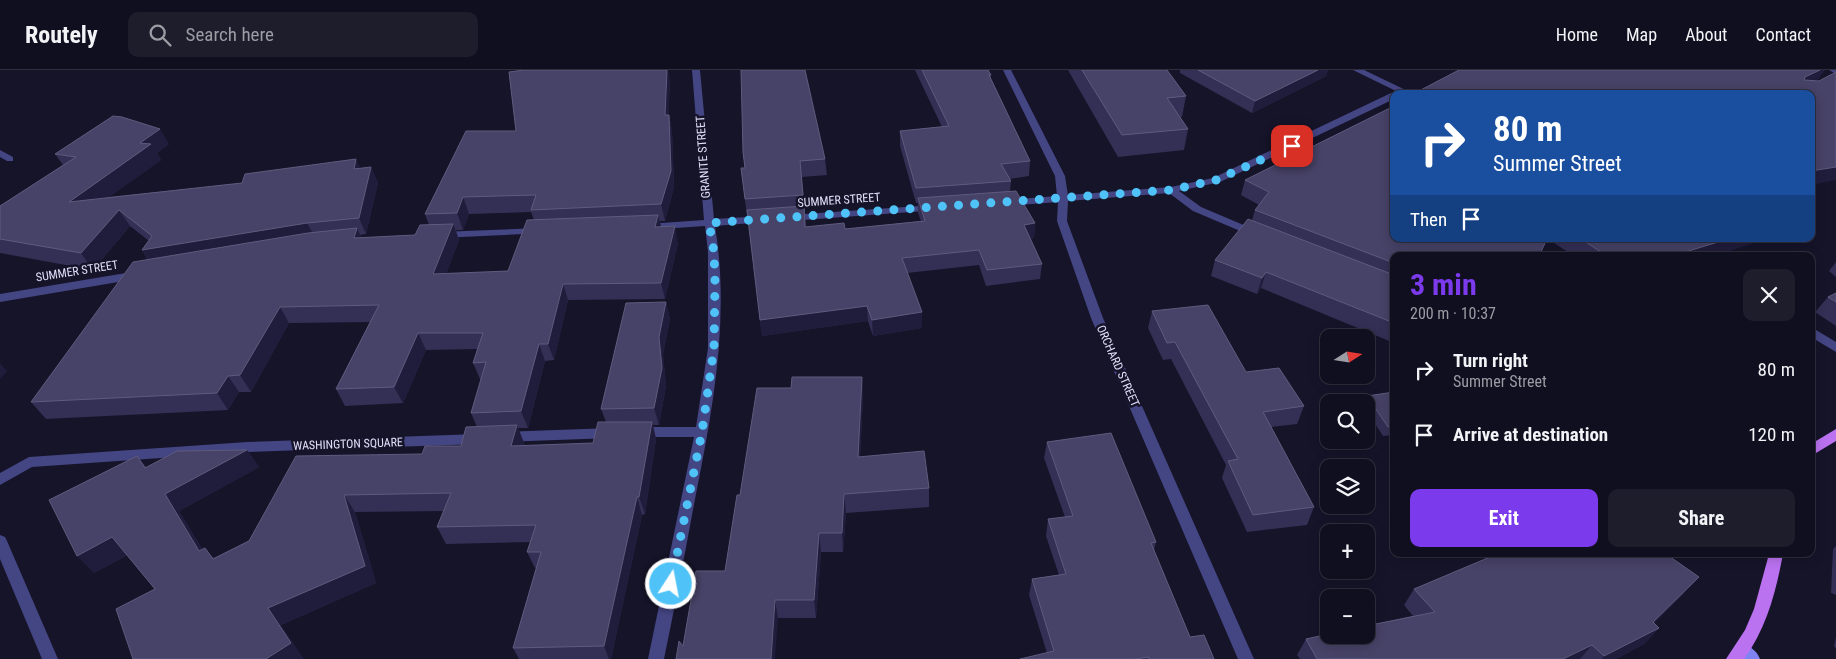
<!DOCTYPE html>
<meta charset="utf-8">
<style>
:root{--surface:#100f1f;--page:#1e1d2c;--text:#f1f3f6;--muted:#9c9ca4;--line:#302f3d;--accent:#7c3aed}
body{margin:0;font-family:"Roboto Condensed",sans-serif;background:var(--page);color:var(--text);height:100vh;display:flex;flex-direction:column;font-size:19px;white-space:nowrap}
*{box-sizing:border-box;margin:0}
p{font-size:16px;color:var(--muted)}
.icon{flex:none;width:28px;height:28px;fill:none;stroke:currentColor;stroke-width:2;stroke-linecap:round;stroke-linejoin:round}
.map{position:relative;flex:1;overflow:hidden}
.details{position:absolute;left:1390px;top:182px;width:425px;height:305px;display:flex;flex-direction:column;background:var(--surface);border-radius:10px;box-shadow:0 2px 12px #0003,0 0 0 1px var(--line)}
.details>*{flex:none}
.guide{position:absolute;left:1390px;top:20px;width:425px;height:152px;border-radius:10px;box-shadow:0 2px 12px #0003,0 0 0 1px var(--line);background:#1a4fa0;color:#fff;overflow:hidden}
.needle{width:32px;rotate:78deg}
.controls{position:absolute;left:1320px;top:259px;display:grid;gap:10px}
.controls a{display:grid;place-items:center;width:55px;height:55px;border-radius:10px;background:var(--surface);box-shadow:0 2px 12px #0003,0 0 0 1px var(--line);font-size:25px}
.pin{position:absolute;display:grid;place-items:center;width:42px;height:42px;color:#fff;margin:-21px;border-radius:10px;box-shadow:0 2px 8px #0006}
.me{position:absolute;width:55px;margin:-28px;rotate:11deg;stroke-linejoin:round;filter:drop-shadow(0 0 4px #0008)}
.turn{display:flex;align-items:center;gap:18px;height:105px;padding:0 20px;font-size:22px}
.turn .icon{width:65px;height:65px;stroke-width:2.5}
.turn b{display:block;font-size:35px;line-height:42px}
.then{display:flex;align-items:center;height:48px;padding:0 20px;background:#0003;gap:10px;font-size:19px}
.round{display:grid;place-items:center;flex:none;width:52px;height:52px;border-radius:10px;background:var(--page)}
.head{display:flex;align-items:center;justify-content:space-between;height:85px;padding:0 20px}
h1{font-size:30px;font-weight:700;line-height:38px;color:var(--accent)}
.button{display:flex;gap:10px;margin-top:auto;padding:10px 20px}
.button a{flex:1;height:58px;border-radius:10px;background:var(--accent);color:#fff;font-size:20px;font-weight:700;line-height:58px;text-align:center}
.button a+a{background:var(--page);color:var(--text)}
ul{padding:0;list-style:none}
li{display:flex;align-items:center;gap:15px;height:65px;padding:0 20px}
li div{flex:1}
li b{display:block;font-size:19px}
li em{font-style:normal}
header{display:flex;align-items:center;gap:30px;box-sizing:border-box;height:70px;padding:0 25px;background:var(--surface);border-bottom:1px solid var(--line)}
header strong{font-size:24px}
nav{display:flex;gap:28px;margin-inline-start:auto;font-size:18px}
.search{width:350px;height:45px;background:var(--page);display:flex;align-items:center;gap:12px;box-sizing:border-box;padding:0 18px;border-radius:10px;color:var(--muted);font-size:19px}
.map>svg:first-child{display:block}
.lines{fill:none;stroke-linecap:round;stroke-linejoin:round}
.lane{fill:#444583;fill-rule:evenodd}
.street{fill:#444583;fill-rule:evenodd}
.secondary{fill:#8083f2;fill-rule:evenodd}
.primary{fill:#ba72f0;fill-rule:evenodd}
.wall{fill:#342f55;fill-rule:evenodd}
.shaded-wall{fill:#201c3c}
.building{fill:#474267;stroke:#5f5b7e}
.route{stroke:#4fc3f7;stroke-width:9;stroke-dasharray:0 16.2}
.labels{text-anchor:middle;dominant-baseline:central;stroke-width:5;stroke-linejoin:round;paint-order:stroke}
.street-label{font-size:12px;fill:#e1dffc;stroke:#161429}
</style>
<header>
<strong>Routely</strong>
<div class="search"><svg class="icon" aria-label="search" viewBox="0 0 24 24"><circle cx="10" cy="10" r="6"/><path d="M15 15l6 6"/></svg>Search here</div>
<nav><a>Home</a><a>Map</a><a>About</a><a>Contact</a></nav>
</header>
<div class="map">
<svg width="1836" height="589" viewBox="0 0 1836 589">
<rect width="100%" height="100%" fill="#161429"/>
<g class="lines">
<path class="lane" d="M0,80L13,87V91H7L0,87Z"/>
<g class="street">
<path d="M692,0H700L714,149L765,146L770,149L765,152L715,156C730,247 713,339 695,429C685,483 675,536 664,589H648L694,367H639L634,366L632,362L634,358L639,357H696L708,278V182L705,156L647,160L642,157L647,154L704,150Z"/>
<path d="M1003,0H1011L1065,106L1068,125L1171,117L1213,108L1391,23L1398,24H1394V29L1220,112L1179,121L1201,137L1260,162L1261,164L1260,166H1252L1193,141L1169,123L1068,131L1067,151L1103,248L1254,589H1238L1091,248L1057,151L1058,132L1007,136L1002,133L1007,130L1057,126L1055,106Z"/>
<path d="M1353,0H1364L1414,24H1402Z"/>
<path d="M1829,0H1836V4Z"/>
<path d="M934,135L938,136L939,138L938,140L790,151L785,148L790,145Z"/>
<path d="M540,158L545,161L544,163L440,168L435,165L440,162Z"/>
<path d="M138,201L142,202L144,205L142,208L0,232V224Z"/>
<path d="M1811,257L1836,272V282L1811,267Z"/>
<path d="M612,358L617,359L619,363L617,367L612,368L504,372L499,371L497,367L499,363L504,362Z"/>
<path d="M479,364L484,365L486,369L484,373L479,374L247,382L32,397L0,415V403L29,387L247,372Z"/>
<path d="M0,465L5,467L7,471L58,589H42L0,489Z"/>
</g>
<path class="secondary" d="M1742,573C1750,576 1757,581 1760,589H1741L1734,580L1736,575Z"/>
<g class="primary">
<path d="M1836,359V371L1811,386V374Z"/>
<path d="M1769,484H1783C1776,521 1767,558 1744,589H1726L1745,560L1754,539Z"/>
</g>
</g>
<g class="wall">
<path d="M915,0H988L991,5V9L1030,91L1029,106L1009,109L1011,111L1010,121L1035,153L1034,168L1030,169L1042,194L1040,209L986,216L979,195L907,203L922,258L873,266L868,251L762,266L741,98H745L743,82L825,89L827,105L802,107L806,157L845,159L921,151L918,143V133H916L900,76V61L942,57Z"/>
<path d="M1068,0H1167L1186,26L1182,47H1180L1188,59L1184,80L1118,87Z"/>
<path d="M1180,0H1328L1326,6L1252,43L1180,3Z"/>
<path d="M670,10L668,45H669L672,61L674,117L665,151H660L661,157L678,173L665,229L568,230L554,290L545,291L528,358H518L524,373L523,376L593,373L606,352L601,339L666,232L670,249L663,284L666,316L659,355H653L656,369L645,444L642,445L611,589H519L513,578L536,498H535L527,482L530,472L446,474L437,457L444,441L355,442L376,513L281,555L155,519L127,485L94,503L137,386L146,397L247,380L259,397L179,441L202,479L214,488L422,384L461,376L477,357L471,343L481,309H480L473,293L477,279L426,280L403,333L345,336L336,319L370,252L289,253L251,322H239L228,340L46,349L31,332L148,190L142,180L149,171L130,156L93,200L0,183V136L63,95L55,84L169,74L157,83L161,90L109,127L242,113L371,97L378,113L366,164L360,165L361,168L415,165L429,155L425,144L516,61ZM531,142L534,150L508,201L446,204L459,170L456,160H463L469,144Z"/>
<path d="M1245,110L1394,186V273L1261,218L1257,224L1211,206L1215,190L1252,150L1255,140L1259,135L1241,125Z"/>
<path d="M1548,169H1761L1759,171L1713,186H1574Z"/>
<path d="M1836,192V207L1829,201Z"/>
<path d="M1836,223V256L1815,242L1828,227Z"/>
<path d="M1152,241L1246,302L1304,336L1297,354L1271,357L1314,437L1307,455L1247,462L1222,408L1226,395L1171,289L1163,290L1148,258Z"/>
<path d="M862,307L863,326L860,387L929,418V437L846,443L843,482H821L816,548H778L683,576L725,501L740,425L791,318Z"/>
<path d="M1394,322V365L1383,366L1366,340V332H1364L1367,326Z"/>
<path d="M1047,372L1156,472L1154,480L1190,567L1214,589H1020L1047,583L1029,525L1032,509L1059,505L1046,466L1048,449L1065,447L1044,388Z"/>
<path d="M1836,476V525L1831,523L1833,479Z"/>
<path d="M1414,519L1684,523L1654,553L1659,558L1644,574L1616,589H1300L1297,585L1306,569L1413,546L1404,535Z"/>
<path d="M1836,567V579L1834,576Z"/>
</g>
<g class="shaded-wall">
<path d="M667,0H668L670,10L668,61L665,45Z"/>
<path d="M1318,0H1328L1326,6L1252,43L1255,31Z"/>
<path d="M1820,0H1825L1817,11L1795,22L1805,7Z"/>
<path d="M669,45L672,61L674,117L665,151L661,134Z"/>
<path d="M160,59L169,74L157,83L161,90L80,148L69,132L140,73Z"/>
<path d="M356,89L363,105L354,99Z"/>
<path d="M371,97L378,113L366,164L359,148Z"/>
<path d="M1836,97V110L1811,115V101Z"/>
<path d="M463,127L469,144L463,160L457,143Z"/>
<path d="M119,140L130,156L93,200L81,183Z"/>
<path d="M658,145L662,161L655,157Z"/>
<path d="M307,153L316,169L153,196L142,180Z"/>
<path d="M1035,153L1034,168L1022,170L1024,155Z"/>
<path d="M453,154L459,170L440,221L433,204Z"/>
<path d="M675,156L678,173L665,229L661,213Z"/>
<path d="M357,158L364,174L354,168Z"/>
<path d="M1728,169H1761L1759,171L1713,186H1681L1682,183Z"/>
<path d="M1266,202L1261,218L1257,224L1262,208Z"/>
<path d="M563,214L568,230L554,290L548,274Z"/>
<path d="M666,232L670,249L663,284L666,316L659,355L654,338L659,267Z"/>
<path d="M867,236L868,251L762,266L760,250Z"/>
<path d="M280,237L289,253L251,322L240,305Z"/>
<path d="M922,242V258L873,266L872,250Z"/>
<path d="M418,263L426,280L403,333L394,317Z"/>
<path d="M539,274L545,291L528,358L521,341Z"/>
<path d="M0,293L7,301L0,309Z"/>
<path d="M228,306L239,322L228,340L217,323Z"/>
<path d="M862,307L863,326L859,406L858,387Z"/>
<path d="M652,352L656,369L645,444L639,427Z"/>
<path d="M517,355L524,373L518,394L511,376Z"/>
<path d="M247,380L259,397L179,441L213,498L199,481L165,424Z"/>
<path d="M844,424L846,443L843,482L842,463Z"/>
<path d="M344,425L355,442L376,513L281,555L304,589H266L268,538Z"/>
<path d="M637,427L642,445L611,589H609L604,576Z"/>
<path d="M819,463L821,482L816,548L814,530Z"/>
<path d="M112,467L128,484L94,503L77,486Z"/>
<path d="M1699,507L1684,523L1638,568L1653,552Z"/>
<path d="M775,530L778,548L775,589H771Z"/>
<path d="M1659,558L1644,574L1616,589H1602L1604,586Z"/>
<path d="M1592,575L1580,589H1563Z"/>
</g>
<g class="building">
<path d="M524,0H667L665,45H669L671,101L661,134L531,140L536,125L463,127L457,143L425,144L466,61H516L509,2Z"/>
<path d="M741,0H805L825,89L800,91L803,125L745,129L741,98H745L743,82Z"/>
<path d="M922,0H988L991,5H989L1030,91L1001,94L1011,111L916,118L900,61L949,56Z"/>
<path d="M1082,0H1167L1186,26L1167,28L1188,59L1122,65Z"/>
<path d="M1198,0H1318L1255,31Z"/>
<path d="M1459,0H1820L1805,7L1804,10L1819,11L1836,2V97L1811,101V24H1416L1415,23Z"/>
<path d="M1394,36V169H1547L1539,186H1394V193L1255,140L1269,122L1245,110Z"/>
<path d="M113,46L122,47L160,59L140,73L151,74L69,132L242,113L245,104L356,89L354,99L371,97L359,148L307,153L142,180L152,166L119,140L81,183L0,169V136L76,87L55,84Z"/>
<path d="M1016,121L1035,153L1024,155L1042,194L987,200L979,180L902,188L922,242L872,250L867,236L760,250L747,140L804,136L805,157L844,153L845,159L925,151L918,128Z"/>
<path d="M658,145L655,157L675,156L661,213L563,214L548,274H539L521,341L471,343L486,292L473,293L483,263H418L394,317L336,319L379,235L280,237L240,305L228,306L217,323L31,332L133,192L308,163L357,158L354,168L415,165L420,155L453,154L433,204L508,201L527,150Z"/>
<path d="M1248,149L1394,205V253L1266,202L1262,208L1215,190Z"/>
<path d="M1581,169H1695L1699,172L1714,171V169H1728L1682,183L1687,186H1607Z"/>
<path d="M1836,223V232L1828,227Z"/>
<path d="M666,232L659,267L662,298L654,338L601,339L626,233Z"/>
<path d="M1208,235L1246,302L1279,298L1304,336L1263,342L1314,437L1253,445L1228,391L1238,389L1175,272L1167,273L1152,241Z"/>
<path d="M792,307H862L858,387L924,381L929,418L844,424L842,463H819L814,530H775L771,589H676L679,571L683,576L696,501H725L737,425H740L757,318H791Z"/>
<path d="M1394,322V356L1388,357L1367,326Z"/>
<path d="M598,352H652L639,427H637L604,576L513,578L541,482H527L536,455L437,457L451,423L344,425L365,496L268,538L291,573L266,589H133L116,539L155,519L112,467L77,486L49,430L137,386L145,398L177,381L247,380L165,424L199,481L205,478L213,489L249,471L296,386L422,384L425,376H461L466,357L517,355L511,376L593,373Z"/>
<path d="M1111,363L1156,472L1151,473L1190,567L1204,565L1214,589H1149V587L1135,589H1020L1054,581L1032,509L1066,504L1048,449L1073,446L1047,372Z"/>
<path d="M1497,484H1666L1699,507L1653,552L1659,558L1604,586L1592,575L1563,589H1317L1306,569L1329,564V565H1366V556L1435,542L1414,519Z"/>
</g>
<g class="lines">
<path class="route" d="M671,514L702,362L714,278L715,212L714,182L709,153L1171,120L1216,110L1292,76"/>
</g>
<g class="labels">
<g class="street-label">
<text transform="translate(703 87) rotate(-94)">GRANITE STREET</text>
<text transform="translate(839 130) rotate(-4)">SUMMER STREET</text>
<text transform="translate(77 201) rotate(-9)">SUMMER STREET</text>
<text transform="translate(1118 296) rotate(66)">ORCHARD STREET</text>
<text transform="translate(348 374) rotate(-2)">WASHINGTON SQUARE</text>
</g>
</g>
</svg>
<div class="controls">
<a><svg class="needle" viewBox="-14 -14 28 28"><path d="M0-13l5 13h-10z" fill="#e53935"/><path d="M0 13l5-13h-10z" fill="#9c9ca4"/></svg></a>
<a><svg class="icon" aria-label="search" viewBox="0 0 24 24"><circle cx="10" cy="10" r="6"/><path d="M15 15l6 6"/></svg></a>
<a><svg class="icon" aria-label="layers" viewBox="0 0 24 24"><path d="M12 4l9 5-9 5-9-5zM3 14l9 5 9-5"/></svg></a>
<a>+</a>
<a>−</a>
</div>
<div class="pin" style="left:1292px;top:76px;background:#d93025"><svg class="icon" aria-label="arrive" viewBox="0 0 24 24"><path d="M6 21V4h12l-3 4 3 4H6"/></svg></div>
<svg class="me" style="left:671px;top:514px" viewBox="-20 -20 40 40"><circle r="17" fill="#4fc3f7" stroke="#fff" stroke-width="3"/><path d="M0-11L8 9 0 5-8 9z" fill="#fff"/></svg>
<div class="guide">
<div class="turn"><svg class="icon" aria-label="right" viewBox="0 0 24 24"><path d="M7 20v-9h11M14 6l5 5-5 5"/></svg><div><b>80 m</b>Summer Street</div></div>
<div class="then">Then<svg class="icon" aria-label="arrive" viewBox="0 0 24 24"><path d="M6 21V4h12l-3 4 3 4H6"/></svg></div>
</div>
<section class="details">
<div class="head"><div><h1>3 min</h1><p>200 m · 10:37</p></div><a class="round"><svg class="icon" aria-label="close" viewBox="0 0 24 24"><path d="M6 6l12 12M18 6L6 18"/></svg></a></div>
<ul>
<li><svg class="icon" aria-label="right" viewBox="0 0 24 24"><path d="M7 20v-9h11M14 6l5 5-5 5"/></svg><div><b>Turn right</b><p>Summer Street</p></div><em>80 m</em></li>
<li><svg class="icon" aria-label="arrive" viewBox="0 0 24 24"><path d="M6 21V4h12l-3 4 3 4H6"/></svg><div><b>Arrive at destination</b></div><em>120 m</em></li>
</ul>
<div class="button"><a>Exit</a><a>Share</a></div>
</section>
</div>
